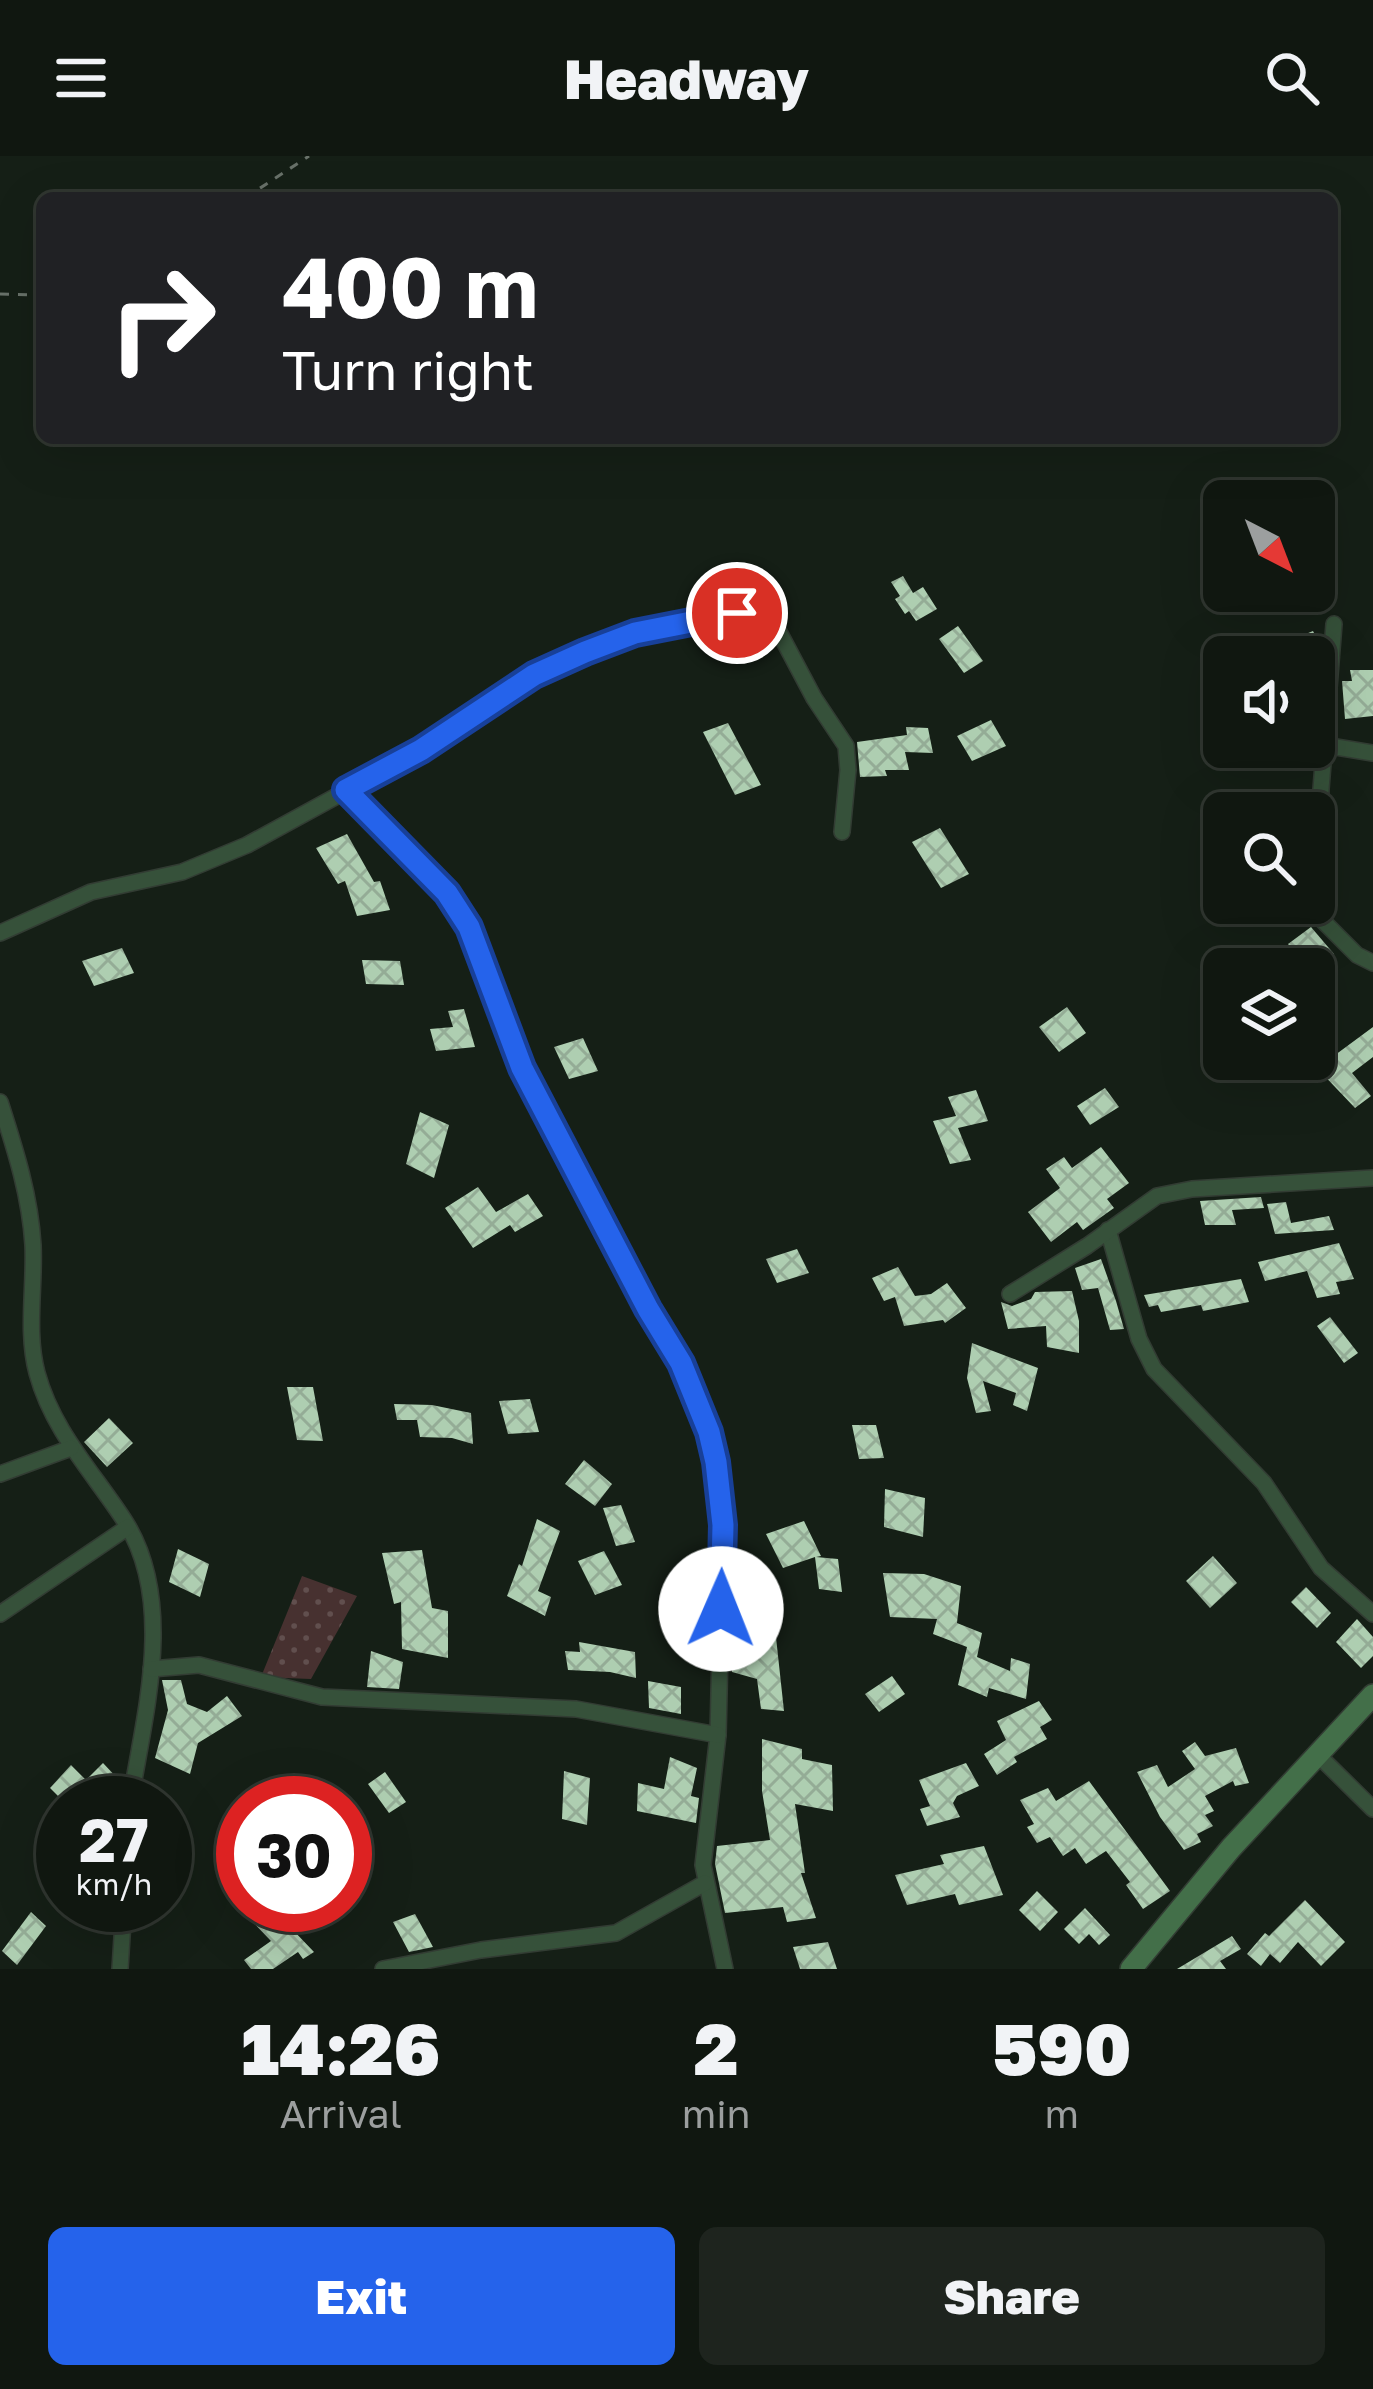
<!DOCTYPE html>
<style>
:root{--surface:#101710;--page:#1e241e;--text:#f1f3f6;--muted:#9c9f9f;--line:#303630;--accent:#2563eb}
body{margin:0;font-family:"Golos Text",sans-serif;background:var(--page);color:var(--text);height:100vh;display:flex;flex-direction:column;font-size:45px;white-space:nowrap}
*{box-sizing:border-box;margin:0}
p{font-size:39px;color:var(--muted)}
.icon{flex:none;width:66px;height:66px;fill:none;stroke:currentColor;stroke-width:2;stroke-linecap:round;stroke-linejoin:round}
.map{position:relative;height:1813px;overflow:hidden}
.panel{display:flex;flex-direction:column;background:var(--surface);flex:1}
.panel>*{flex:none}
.top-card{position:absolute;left:36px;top:36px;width:1302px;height:252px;border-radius:18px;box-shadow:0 12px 48px #0002,0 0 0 3px var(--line);background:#202124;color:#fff;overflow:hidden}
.needle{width:78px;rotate:138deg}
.buttons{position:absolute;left:1203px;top:324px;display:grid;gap:24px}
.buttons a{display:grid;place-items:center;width:132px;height:132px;border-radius:18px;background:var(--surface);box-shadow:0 12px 48px #0002,0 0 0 3px var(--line);font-size:60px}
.speed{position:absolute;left:36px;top:1620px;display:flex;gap:24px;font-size:60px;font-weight:700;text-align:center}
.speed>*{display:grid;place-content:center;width:156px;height:156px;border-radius:50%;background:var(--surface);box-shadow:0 12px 48px #0002,0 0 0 3px var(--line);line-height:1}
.speed small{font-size:30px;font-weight:400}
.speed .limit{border:18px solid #d22;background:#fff;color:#111}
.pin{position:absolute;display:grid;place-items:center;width:102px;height:102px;color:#fff;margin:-51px;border:6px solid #fff;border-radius:50%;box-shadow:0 3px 12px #0007}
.me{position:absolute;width:132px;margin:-66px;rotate:1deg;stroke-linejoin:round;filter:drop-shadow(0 0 9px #0008)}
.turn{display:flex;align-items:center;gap:42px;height:252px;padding:0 48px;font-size:54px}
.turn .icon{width:156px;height:156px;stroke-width:2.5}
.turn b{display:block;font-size:84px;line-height:102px}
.eta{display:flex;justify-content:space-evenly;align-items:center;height:204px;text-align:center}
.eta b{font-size:72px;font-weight:800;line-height:84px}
.cta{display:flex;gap:24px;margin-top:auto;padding:24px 48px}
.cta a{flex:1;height:138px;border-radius:18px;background:var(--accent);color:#fff;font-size:48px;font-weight:800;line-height:138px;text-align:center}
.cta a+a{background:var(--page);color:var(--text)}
header{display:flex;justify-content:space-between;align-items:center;height:156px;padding:0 48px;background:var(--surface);font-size:54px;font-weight:800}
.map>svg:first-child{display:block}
.grass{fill:url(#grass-dots)}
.building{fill:url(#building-cross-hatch)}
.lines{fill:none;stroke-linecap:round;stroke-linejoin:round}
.street-casing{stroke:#323c33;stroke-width:18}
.secondary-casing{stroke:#323c33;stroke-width:24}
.path{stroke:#687169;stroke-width:3;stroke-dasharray:9 9;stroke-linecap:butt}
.street{stroke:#36513a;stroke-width:15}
.secondary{stroke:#436f49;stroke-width:21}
.route-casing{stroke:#184099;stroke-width:30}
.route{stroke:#2563eb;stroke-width:21}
</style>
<header><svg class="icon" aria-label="menu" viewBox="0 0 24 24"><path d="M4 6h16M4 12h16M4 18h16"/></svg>Headway<svg class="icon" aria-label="search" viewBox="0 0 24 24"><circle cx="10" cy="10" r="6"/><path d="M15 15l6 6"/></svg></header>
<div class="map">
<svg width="1373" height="1813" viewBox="0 0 1373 1813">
<defs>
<pattern id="grass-dots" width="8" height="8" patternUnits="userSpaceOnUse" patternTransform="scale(3)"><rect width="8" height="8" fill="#473130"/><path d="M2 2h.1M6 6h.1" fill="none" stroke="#614f4e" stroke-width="1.8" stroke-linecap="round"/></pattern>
<pattern id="building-cross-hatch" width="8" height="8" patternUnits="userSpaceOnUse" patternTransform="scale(3)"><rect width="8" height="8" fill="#aeceb1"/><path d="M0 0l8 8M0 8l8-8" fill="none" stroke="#94ac96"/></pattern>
</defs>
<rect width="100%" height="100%" fill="#151f16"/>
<path class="grass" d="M302,1420L357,1440L311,1523L261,1521Z"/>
<g class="building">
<path d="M903,420L913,437L923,431L937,453L916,465L909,455L905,458L895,443L900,440L891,426Z"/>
<path d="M958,470L983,505L964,517L939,483Z"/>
<path d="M1313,475L1320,489L1319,501H1251Z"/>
<path d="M1350,514H1373V560L1345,563L1342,525H1352Z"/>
<path d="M991,564L1006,590L972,605L957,580Z"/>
<path d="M728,567L761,629L735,639L703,576Z"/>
<path d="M906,571L928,572L933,597L905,596L909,614H885L887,620L860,621L857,586L907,579Z"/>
<path d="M940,672L969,718L941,732L912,686Z"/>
<path d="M347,678L374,726L380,725L390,754L357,760L345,725L338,728L316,692Z"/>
<path d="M1311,771L1334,798L1308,813L1288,788Z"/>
<path d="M122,792L134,817L94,830L82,805Z"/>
<path d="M362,804L400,805L404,829L366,828Z"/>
<path d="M1067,851L1086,877L1059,896L1039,871Z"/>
<path d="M464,853L475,891L436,895L430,873L453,871L448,855Z"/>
<path d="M1373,871V901L1352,917L1371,940L1355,952L1316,911L1325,897L1331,902Z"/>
<path d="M583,882L598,915L569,923L554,891Z"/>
<path d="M1105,932L1119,951L1090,969L1077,950Z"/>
<path d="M976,934L988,965L958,972L971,1004L950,1008L933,965L956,960L948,941Z"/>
<path d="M420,956L449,969L434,1022L406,1008Z"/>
<path d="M1101,991L1129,1027L1107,1043L1114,1052L1083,1074L1077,1066L1051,1086L1028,1056L1060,1032L1046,1013L1064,1001L1072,1012Z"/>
<path d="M478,1031L496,1056L528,1038L543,1060L515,1076L510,1069L473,1092L445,1052Z"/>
<path d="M1261,1041L1264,1052L1232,1054L1236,1069H1205L1200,1045Z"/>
<path d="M1286,1046L1291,1067L1329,1060L1334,1074L1275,1078L1267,1048Z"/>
<path d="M1339,1087L1354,1123L1336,1126L1340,1138L1317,1142L1307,1115L1265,1125L1258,1106Z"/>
<path d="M797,1093L809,1117L777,1127L766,1103Z"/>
<path d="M1101,1103L1116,1145L1124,1173L1110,1174L1098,1132L1082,1134L1075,1112Z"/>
<path d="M898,1111L915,1140L931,1138L947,1127L966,1152L945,1167L943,1164L904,1170L895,1141L884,1145L872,1122Z"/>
<path d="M1241,1123L1249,1146L1203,1155L1201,1149L1161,1156L1158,1149L1149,1151L1144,1139Z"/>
<path d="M1072,1135L1079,1165V1197L1047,1191L1046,1170L1008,1173L1001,1146L1012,1150L1031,1143L1035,1136Z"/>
<path d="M1330,1161L1358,1197L1344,1207L1317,1170Z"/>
<path d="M972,1187L1038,1212L1027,1255L1013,1249L1016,1237L983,1225L991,1255L976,1257L967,1222Z"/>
<path d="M287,1231H313L323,1285L297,1284Z"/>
<path d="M530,1243L539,1276L508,1278L499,1245Z"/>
<path d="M394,1248L432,1249L471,1257L473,1288L452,1282L420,1281L417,1264H397Z"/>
<path d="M109,1262L133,1287L107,1311L84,1286Z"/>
<path d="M852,1269H876L884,1302L859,1303Z"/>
<path d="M584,1304L612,1328L595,1350L565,1328Z"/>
<path d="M885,1333L925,1342L923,1381L884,1371Z"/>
<path d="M621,1349L635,1386L616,1390L603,1352Z"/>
<path d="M537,1363L560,1375L538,1435L551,1441L545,1460L507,1440L519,1408L522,1410Z"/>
<path d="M804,1365L821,1400L816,1401L838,1403L842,1436L819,1433L815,1401L783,1412L766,1378Z"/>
<path d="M178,1393L209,1408L200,1441L169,1426Z"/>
<path d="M422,1394L432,1452L448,1455V1502L402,1493L401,1446L394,1448L382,1397Z"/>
<path d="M604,1395L622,1429L595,1439L578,1405Z"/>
<path d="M1213,1400L1237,1427L1210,1452L1186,1425Z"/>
<path d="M883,1417L924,1418L961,1430L957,1467L982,1477L977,1501L1010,1515L1011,1502L1030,1508L1026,1543L989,1532L987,1541L958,1529L967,1491L933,1478L937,1463L890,1461Z"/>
<path d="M1306,1431L1331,1457L1317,1472L1291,1446Z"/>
<path d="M1357,1463L1373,1481V1500L1361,1512L1336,1486Z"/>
<path d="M752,1470L775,1472L784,1555L761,1553L757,1523L732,1516V1492L755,1498Z"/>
<path d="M579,1486L635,1496L636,1522L610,1516L568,1514L565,1495L580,1496Z"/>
<path d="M371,1495L403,1506L399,1533L367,1531Z"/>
<path d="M892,1520L905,1538L879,1556L865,1538Z"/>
<path d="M162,1524H181L187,1548L207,1556L227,1540L242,1560L198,1587L190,1618L155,1602L168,1554Z"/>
<path d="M648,1525L681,1531V1558L649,1552Z"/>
<path d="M1039,1545L1052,1564L1040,1571L1047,1583L1014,1601L1017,1606L997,1619L984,1598L1006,1584L997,1565Z"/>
<path d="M762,1583L802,1593V1603L832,1609L833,1655L795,1648L805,1717H801L816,1762L787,1766L783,1751L725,1757L715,1708L717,1690L770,1684L762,1635Z"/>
<path d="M1195,1586L1205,1600L1236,1592L1249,1627L1235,1630L1233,1625L1205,1640L1214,1655L1205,1659L1213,1670L1197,1678L1201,1686L1184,1694L1160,1661L1137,1616L1157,1609L1168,1631L1195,1613L1182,1595Z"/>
<path d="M670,1601L697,1612L691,1640L699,1642L696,1667L637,1655L638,1627L664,1633Z"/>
<path d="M103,1607L119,1624L97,1647H65L50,1632L71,1609L86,1624Z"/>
<path d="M966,1607L979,1630L957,1640L953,1647L960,1661L927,1670L920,1653L930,1650L919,1624Z"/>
<path d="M564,1615L590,1622L587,1669L562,1663Z"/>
<path d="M385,1616L406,1646L389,1657L368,1628Z"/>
<path d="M1089,1625L1170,1735L1143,1753L1126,1729L1130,1726L1106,1695L1086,1708L1075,1692L1063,1700L1050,1681L1037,1687L1027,1671L1034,1668L1020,1644L1048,1632L1056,1645Z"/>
<path d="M984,1690L1003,1739L959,1749L955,1738L907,1749L895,1719L944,1708L940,1699Z"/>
<path d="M1037,1735L1058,1756L1040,1775L1019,1754Z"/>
<path d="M1305,1744L1345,1786L1321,1810L1298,1786L1280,1807L1270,1798L1261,1810L1247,1798L1265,1777L1269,1780Z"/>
<path d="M256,1749H269L314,1796L303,1803L298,1796L273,1813H251L244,1804L271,1785L246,1759Z"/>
<path d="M1085,1752L1110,1779L1099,1789L1089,1778L1079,1788L1064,1773Z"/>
<path d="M31,1756L46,1770L17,1809L2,1795Z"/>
<path d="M415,1758L433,1791L409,1796L393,1766Z"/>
<path d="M1232,1780L1241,1793L1220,1805L1226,1813H1177Z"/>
<path d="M828,1786L837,1813H800L793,1791Z"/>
</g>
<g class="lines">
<g class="street-casing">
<g id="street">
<path d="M1334,468L1321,633L1317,759L1357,799L1373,807"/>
<path d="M1324,589L1373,597"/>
<path d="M346,634L447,737L469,771L522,912L648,1153L681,1207L709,1276L723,1369L718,1579L703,1709L725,1813"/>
<path d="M0,777L91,736L182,716L247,689L421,594L534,519L585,496L635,477L697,464L737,457L763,455L770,459L814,542L846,590L848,614L842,676"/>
<path d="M0,946C15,993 30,1039 33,1089C35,1131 26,1176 37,1217C53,1276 94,1317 126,1367C176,1448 144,1560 130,1647"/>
<path d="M1108,1074L1139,1183L1154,1213L1264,1327L1321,1412L1373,1458"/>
<path d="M1010,1138L1087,1090L1157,1040L1192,1033L1373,1022"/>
<path d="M0,1318L71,1292"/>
<path d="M0,1458L128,1371"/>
<path d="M151,1513L199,1509L322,1541L576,1553L718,1579"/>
<path d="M1318,1599L1373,1653"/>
<path d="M120,1813L124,1749"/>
<path d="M383,1813L481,1794L616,1777L705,1727"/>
</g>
</g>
<g class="secondary-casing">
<path id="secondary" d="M1131,1813L1231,1692L1373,1539"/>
</g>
<g class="path">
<path d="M245,42L309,0"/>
<path d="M0,138L42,139"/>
</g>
<use href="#street" class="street"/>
<use href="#secondary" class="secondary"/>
</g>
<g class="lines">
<g class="route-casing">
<path id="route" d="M721,1453L723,1369L716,1306L709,1276L681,1207L648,1153L522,912L469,771L447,737L346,634L421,594L534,519L585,496L635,477L737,457"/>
</g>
<use href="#route" class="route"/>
</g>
</svg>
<div class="buttons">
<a><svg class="needle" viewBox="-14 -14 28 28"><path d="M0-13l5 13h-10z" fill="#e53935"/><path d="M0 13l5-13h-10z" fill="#9c9f9f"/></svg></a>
<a><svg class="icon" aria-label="sound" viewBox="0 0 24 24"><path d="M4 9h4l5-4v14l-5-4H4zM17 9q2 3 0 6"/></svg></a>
<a><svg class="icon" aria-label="search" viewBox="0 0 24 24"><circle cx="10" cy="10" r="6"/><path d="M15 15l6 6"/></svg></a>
<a><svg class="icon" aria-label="layers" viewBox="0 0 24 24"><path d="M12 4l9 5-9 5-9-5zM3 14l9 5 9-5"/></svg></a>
</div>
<div class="speed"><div>27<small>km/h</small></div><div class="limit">30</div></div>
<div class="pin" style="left:737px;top:457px;background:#d93025"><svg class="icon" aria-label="arrive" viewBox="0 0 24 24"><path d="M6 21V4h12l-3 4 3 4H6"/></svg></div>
<svg class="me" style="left:721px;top:1453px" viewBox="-20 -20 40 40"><circle r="19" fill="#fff"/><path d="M0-13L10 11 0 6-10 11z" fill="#2563eb"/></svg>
<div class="top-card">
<div class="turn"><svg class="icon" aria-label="right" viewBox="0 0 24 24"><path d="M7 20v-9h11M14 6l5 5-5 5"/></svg><div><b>400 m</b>Turn right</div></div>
</div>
</div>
<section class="panel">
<div class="eta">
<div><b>14:26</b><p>Arrival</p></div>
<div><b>2</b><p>min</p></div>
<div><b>590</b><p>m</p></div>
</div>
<div class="cta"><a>Exit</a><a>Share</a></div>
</section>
